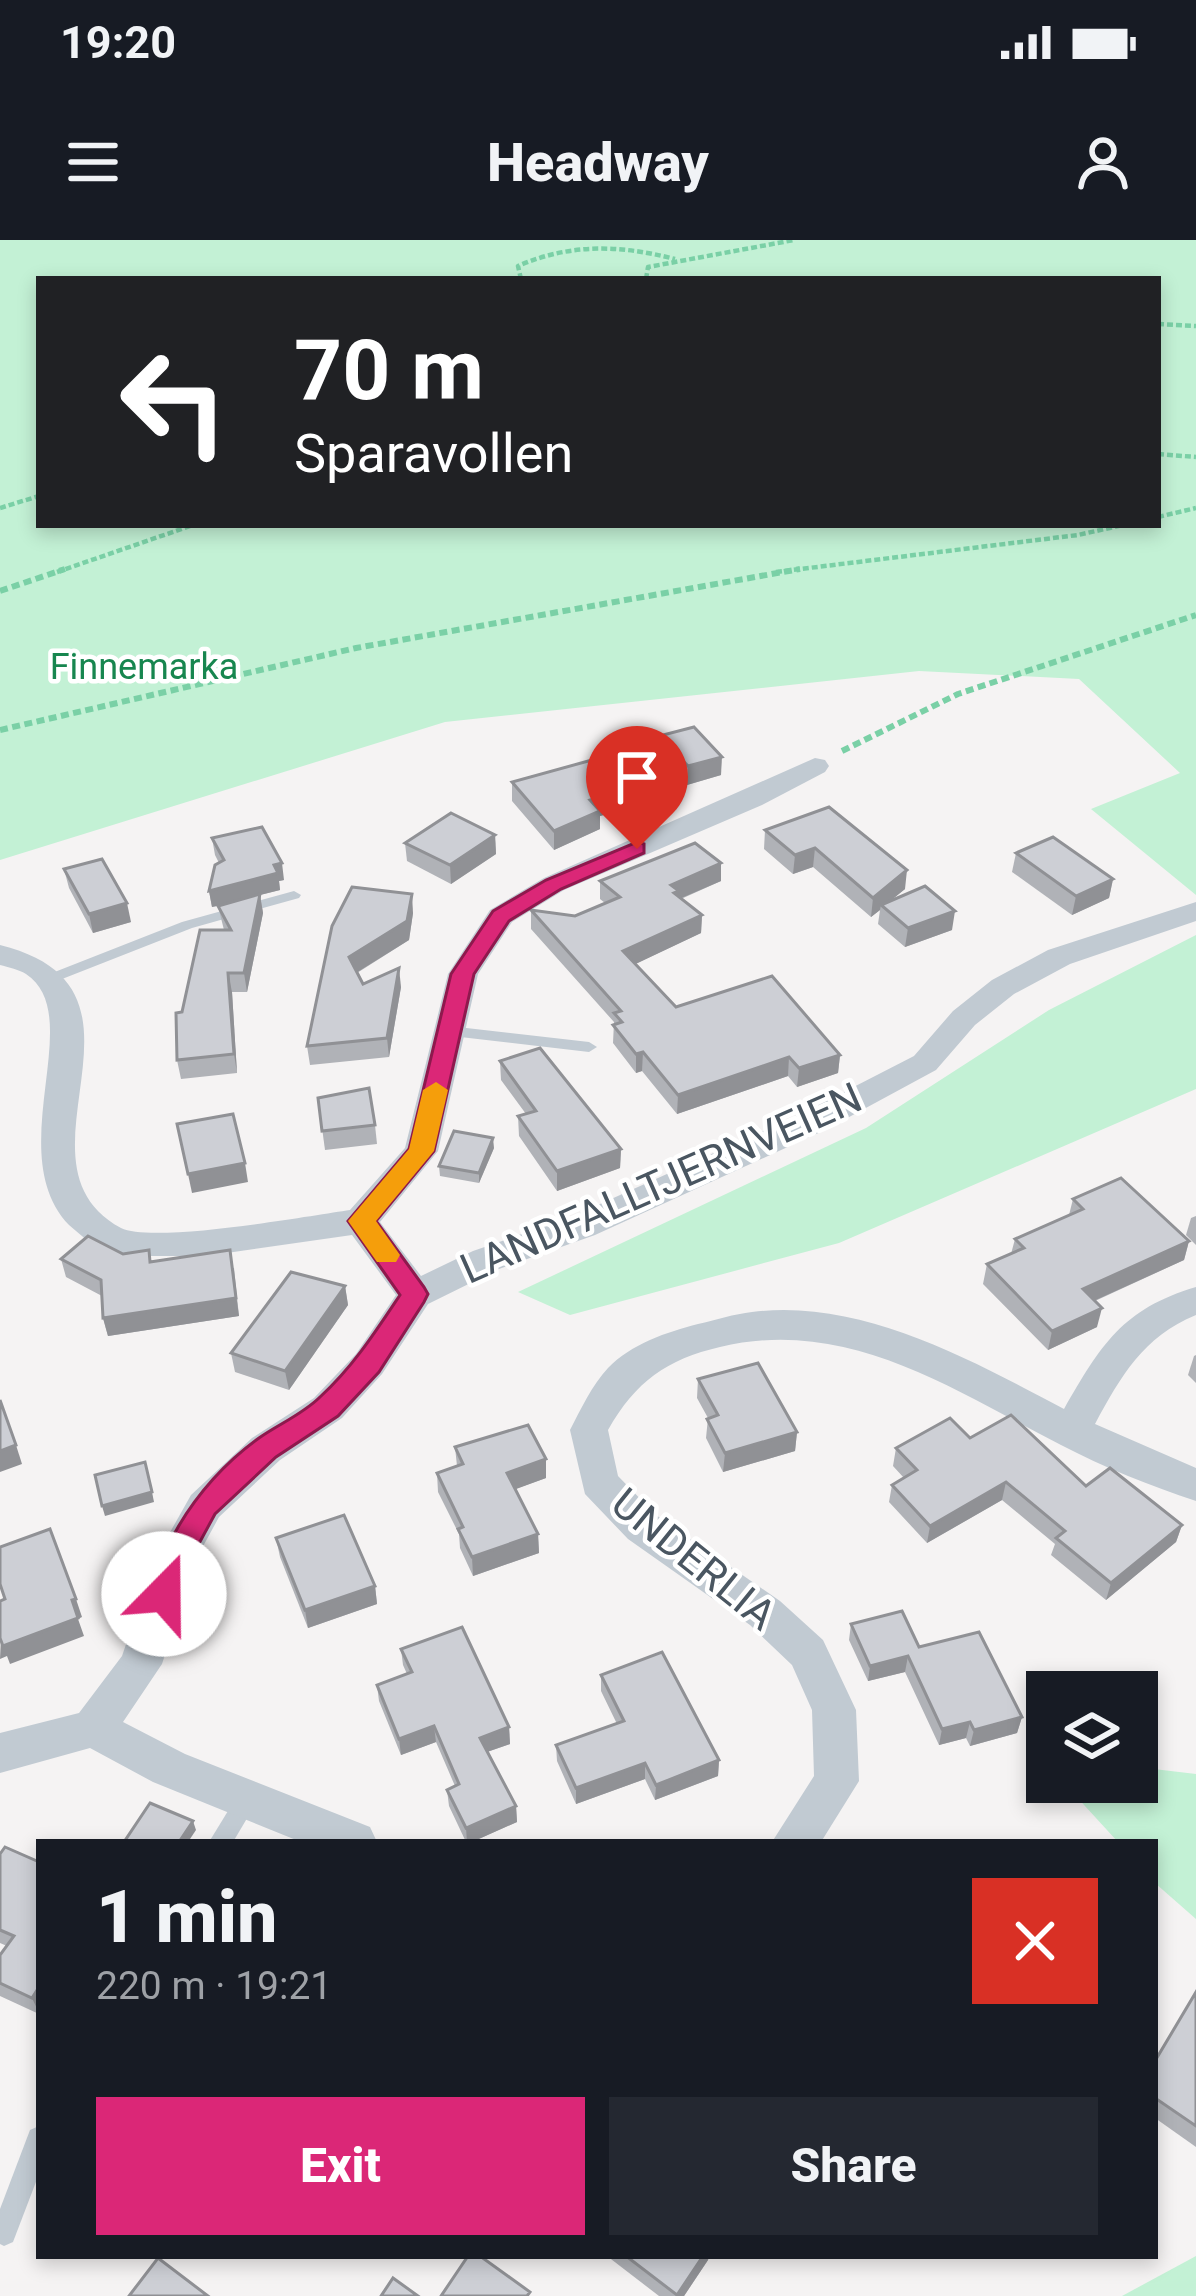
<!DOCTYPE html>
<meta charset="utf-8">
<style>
:root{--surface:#171b24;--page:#242831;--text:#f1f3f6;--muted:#9ea1a6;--accent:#db2777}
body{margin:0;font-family:Roboto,sans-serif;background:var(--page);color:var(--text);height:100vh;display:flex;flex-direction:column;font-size:45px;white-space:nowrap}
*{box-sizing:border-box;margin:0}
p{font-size:39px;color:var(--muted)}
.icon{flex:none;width:66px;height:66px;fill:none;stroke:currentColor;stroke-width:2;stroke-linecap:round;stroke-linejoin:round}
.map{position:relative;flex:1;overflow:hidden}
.sheet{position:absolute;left:36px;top:1599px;width:1122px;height:420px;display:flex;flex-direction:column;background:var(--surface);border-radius:0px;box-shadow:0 6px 18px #0003}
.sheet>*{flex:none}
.guide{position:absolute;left:36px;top:36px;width:1125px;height:252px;border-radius:0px;box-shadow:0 6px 18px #0003;background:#202124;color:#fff;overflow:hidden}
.tools{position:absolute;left:1026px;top:1431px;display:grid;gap:24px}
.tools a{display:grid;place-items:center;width:132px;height:132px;border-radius:0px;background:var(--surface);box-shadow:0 6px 18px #0003;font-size:60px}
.pin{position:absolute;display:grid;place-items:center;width:102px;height:102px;color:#fff;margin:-123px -51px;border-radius:50% 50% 50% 0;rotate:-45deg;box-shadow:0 0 12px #0007}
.pin .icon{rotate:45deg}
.me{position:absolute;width:132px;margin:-66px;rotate:22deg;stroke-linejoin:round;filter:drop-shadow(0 0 9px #0008)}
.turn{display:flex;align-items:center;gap:42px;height:252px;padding:0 60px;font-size:54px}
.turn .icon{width:156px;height:156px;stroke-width:2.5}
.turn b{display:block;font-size:84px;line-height:102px}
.round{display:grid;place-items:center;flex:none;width:126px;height:126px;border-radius:0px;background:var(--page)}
.summary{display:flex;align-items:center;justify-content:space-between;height:204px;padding:0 60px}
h1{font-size:72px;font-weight:800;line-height:90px}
.button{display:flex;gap:24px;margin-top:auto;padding:24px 60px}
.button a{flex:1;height:138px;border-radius:0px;background:var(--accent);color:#fff;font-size:48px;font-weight:800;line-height:138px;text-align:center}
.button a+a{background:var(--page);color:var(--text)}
.status{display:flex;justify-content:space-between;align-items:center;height:84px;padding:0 60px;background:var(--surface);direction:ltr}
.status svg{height:33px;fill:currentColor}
header{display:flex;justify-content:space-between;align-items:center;height:156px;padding:0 60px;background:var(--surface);font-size:54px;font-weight:800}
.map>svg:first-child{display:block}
.green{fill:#c3f1d5;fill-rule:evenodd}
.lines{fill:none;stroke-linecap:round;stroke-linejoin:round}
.path-far1{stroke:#7ad0a6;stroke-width:4.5;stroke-dasharray:6 3;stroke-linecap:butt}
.path{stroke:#7ad0a6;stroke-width:6;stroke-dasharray:8 4.5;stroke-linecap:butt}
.lane{fill:#c1cad2;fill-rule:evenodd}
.street{fill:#c1cad2;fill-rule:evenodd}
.wall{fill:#b0b2b7}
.shaded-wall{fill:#909195}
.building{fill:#cdcfd5;stroke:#909195;stroke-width:3}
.route{fill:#db2777;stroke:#8e194d;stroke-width:3}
.slow{fill:#f59e0b}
.labels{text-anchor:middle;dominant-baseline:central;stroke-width:9;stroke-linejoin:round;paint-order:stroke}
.far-park-label{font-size:36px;fill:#17864f;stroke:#fff}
.street-label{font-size:42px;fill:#4a5661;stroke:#fff}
</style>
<div class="status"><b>19:20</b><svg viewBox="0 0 49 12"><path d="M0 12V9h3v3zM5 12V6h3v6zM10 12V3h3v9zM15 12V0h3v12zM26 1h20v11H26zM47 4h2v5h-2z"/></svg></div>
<header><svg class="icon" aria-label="menu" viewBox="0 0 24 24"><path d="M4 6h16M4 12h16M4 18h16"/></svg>Headway<svg class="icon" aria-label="person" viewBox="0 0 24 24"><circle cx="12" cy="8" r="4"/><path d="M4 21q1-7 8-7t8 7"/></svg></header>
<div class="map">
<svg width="1196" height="2056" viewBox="0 0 1196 2056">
<rect width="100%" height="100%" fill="#f5f3f3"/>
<g class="green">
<path d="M0,0H1196V655L1091,569L1180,533L1079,439L919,431L445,482L0,620ZM1158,39V285H39V39Z"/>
<path d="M1196,695V849L839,1003L570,1075L518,1052L866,888L1049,770Z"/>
<path d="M1137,1527L1196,1534V1679L1155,1643V1602H1118L1063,1542H1137Z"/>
<path d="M1196,2016V2056H1122Z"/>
</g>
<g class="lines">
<g class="path-far1">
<path d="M521,39L518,26C571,3 620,5 675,19"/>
<path d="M646,39L648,27L794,0"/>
<path d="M1158,84L1196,86"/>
<path d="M1158,214L1196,217"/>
<path d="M0,268L39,256"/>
<path d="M1158,277L1196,268"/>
<path d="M57,332L193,285"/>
<path d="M776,332L1078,295L1123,285"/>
</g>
<g class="path">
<path d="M0,351L65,329"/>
<path d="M0,490L356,408L800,329"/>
<path d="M842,511L958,454L1196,375"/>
</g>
<g class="lane">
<path d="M294,651L301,655L299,658L192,688L57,741L52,743L44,738L47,735L182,682Z"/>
<path d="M449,786L589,802L597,807L589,812L443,795L441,791L443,787Z"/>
<path d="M247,1550L255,1553L258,1560L233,1602H209L239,1553Z"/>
<path d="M39,1886V1934L13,2002L4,2006L0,2004V1969L30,1890Z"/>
</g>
<g class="street">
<path d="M815,518L825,520L829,526L825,532L762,565L564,650L512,682L478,734L438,911L380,982L421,1036L473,1011L571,977L803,873L914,816L953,771L992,740L1048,710L1196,662V681L1070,724L1014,754L975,785L936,830L827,889L595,995L499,1029L428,1064L382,1134L342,1178L280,1220L219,1277L195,1321L162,1424L123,1482L185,1514L370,1587L377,1602H301L153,1542L90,1508L0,1533V1493L79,1473L122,1416L155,1319L191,1255L252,1198L314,1158L356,1114L396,1055L352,995L206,1016H115C97,1010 83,997 69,985C0,912 89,776 26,734C20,730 8,727 0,725V705C177,749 0,922 121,988C153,1004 308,976 350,970L405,908L448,734L490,670L544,638Z"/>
<path d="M1196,1047V1075C1143,1097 1121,1136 1095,1184L1196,1228V1261C1151,1246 1103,1227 1061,1205C955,1151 848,1076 720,1107C667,1119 635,1142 608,1190L618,1236L656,1275L780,1361L823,1400L856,1470L859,1541L821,1602H772L814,1536L812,1470L792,1425L750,1385L628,1299L585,1254L570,1190C581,1169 592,1145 608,1128C631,1104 667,1092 698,1084C716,1080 734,1074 752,1072C861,1058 971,1120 1064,1169C1101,1105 1122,1069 1196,1047Z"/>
</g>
</g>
<g class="wall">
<path d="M659,496L721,535L687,545L659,515Z"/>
<path d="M597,525L672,556L600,576V589L554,610L512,561V542Z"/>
<path d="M829,567L905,649L891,660L952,690L905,707L878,684L880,670L871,677L813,627L793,634L764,609L765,590Z"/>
<path d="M495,595L496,614L451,644L407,621L405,603Z"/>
<path d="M212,598L284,640L279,641L280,650L260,655L263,673L247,752H232L237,833L181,839L177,820L182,772L224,690L218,666L212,667L209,651L219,623L215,615Z"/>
<path d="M1016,613L1113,639L1109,658L1072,675L1012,632Z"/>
<path d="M721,623V641L681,659L702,675L701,693L635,724L676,767L840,815L838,833L797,847L788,836L677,874L642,831L636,833L613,803L614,782L531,689V670L575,676L605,663L600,659V641Z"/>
<path d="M64,629L131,682L93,693L69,648Z"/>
<path d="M413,673L409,700L357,733L363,744L401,747L389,817L310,825L307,806L332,686Z"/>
<path d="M500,821L621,909L620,928L557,951L519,896L518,876L526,874L501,840Z"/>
<path d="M318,858L375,885L377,904L325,910Z"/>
<path d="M494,908L479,943L440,936L439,926Z"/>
<path d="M1073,959L1189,1001L1184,1020L1095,1061L1097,1087L1048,1110L983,1044L987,1024L1011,1014L1015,999L1069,975Z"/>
<path d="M1196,976V1005L1186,995L1191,978Z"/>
<path d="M123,1014L152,1022L234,1028L239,1076L108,1096L103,1078L102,1056L66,1037L61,1019Z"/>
<path d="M345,1046L348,1065L289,1150L235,1132L231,1113Z"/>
<path d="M1196,1115V1143L1188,1135L1194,1116Z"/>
<path d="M698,1139L797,1192L795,1211L723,1232L706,1198L708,1178L697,1158Z"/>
<path d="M970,1198L1182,1285L1176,1302L1106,1360L1051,1315L1055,1304L1002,1260L927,1303L889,1262L892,1245L904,1238L893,1226L896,1208Z"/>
<path d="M455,1207L546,1219V1238L515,1249L538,1294L539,1313L473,1336L460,1308L459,1294L438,1252L437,1233L457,1226Z"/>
<path d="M276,1298L375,1346L377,1364L308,1388L280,1317Z"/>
<path d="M851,1384L919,1407L1022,1477L1017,1493L970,1506L966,1498L939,1505L905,1432L868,1441L849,1400Z"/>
<path d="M401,1409L509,1487L510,1504L487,1512L516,1566L517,1582L472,1602H466L449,1566L447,1550L455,1546L436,1502L401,1515L379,1461L377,1445L407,1434L403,1425Z"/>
<path d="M601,1435L719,1520L718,1536L655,1560L645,1539L576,1564L557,1521L556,1505L617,1484L601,1451Z"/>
<path d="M0,1614L39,1622V1774L0,1756V1715L7,1706L0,1703Z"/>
<path d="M1196,1752V1907L1155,1878V1821Z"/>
<path d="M607,2016H709L708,2020L684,2056H659Z"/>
</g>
<g class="shaded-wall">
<path d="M722,517L721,535L687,545L688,526Z"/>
<path d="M672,537V556L600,576V589L554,610V591L590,560Z"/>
<path d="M495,595L496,614L451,644L450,625Z"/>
<path d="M815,608L813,627L793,634L795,615Z"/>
<path d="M282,623L284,640L279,641L280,650L260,655L263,673L247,752L244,733L260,655L212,667L209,651Z"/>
<path d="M721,623V641L679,659L671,645Z"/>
<path d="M907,630L905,649L883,667L881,665L880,670L871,677L873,658Z"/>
<path d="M1113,639L1109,658L1072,675L1076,656Z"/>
<path d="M412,654L413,673L409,700L351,736L349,717Z"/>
<path d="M127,663L131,682L93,693L89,674Z"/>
<path d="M955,671L952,690L905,707L908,688Z"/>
<path d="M702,675L701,693L623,730V711Z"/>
<path d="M399,728L401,747L389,817L387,798Z"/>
<path d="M228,733L232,752L237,833L234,814Z"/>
<path d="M643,812L642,831L636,833V814Z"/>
<path d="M840,815L838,833L797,847L799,828Z"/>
<path d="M789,817L788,836L677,874L678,855Z"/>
<path d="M493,898L494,908L479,943V933Z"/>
<path d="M621,909L620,928L557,951V931Z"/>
<path d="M245,923L248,942L192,953L188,934Z"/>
<path d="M1189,1001L1184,1020L1078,1068L1083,1049Z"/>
<path d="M230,1010L239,1076L108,1096L103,1078Z"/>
<path d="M345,1046L348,1065L289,1150L285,1131Z"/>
<path d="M1102,1068L1097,1087L1048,1110L1052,1091Z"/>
<path d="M797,1192L795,1211L723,1232L725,1213Z"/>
<path d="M16,1205L22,1224L0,1232V1211Z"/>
<path d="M546,1219V1238L508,1252L507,1233Z"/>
<path d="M1006,1242L1002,1260L927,1303L930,1286Z"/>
<path d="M152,1252L154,1262L105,1276L102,1266Z"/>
<path d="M1182,1285L1176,1302L1106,1360L1111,1343Z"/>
<path d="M538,1294L539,1313L473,1336L472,1317Z"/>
<path d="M375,1346L377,1364L308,1388L305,1370Z"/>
<path d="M76,1359L82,1377L78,1379L84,1396L10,1424L7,1416L0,1419L1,1397Z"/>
<path d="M908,1416L905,1432L868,1441L870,1426Z"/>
<path d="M1022,1477L1017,1493L970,1506L974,1490Z"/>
<path d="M970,1482L966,1498L939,1505L942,1489Z"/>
<path d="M434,1486L436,1502L401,1515L399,1499Z"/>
<path d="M509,1487L510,1504L481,1514L480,1498Z"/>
<path d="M719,1520L718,1536L655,1560L656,1545Z"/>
<path d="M645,1523V1539L576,1564V1548Z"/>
<path d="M516,1566L517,1582L472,1602H467L466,1588Z"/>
<path d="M193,1581L196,1590L188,1602H179Z"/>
<path d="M39,1747V1773L32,1758Z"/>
<path d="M703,2016H709L708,2020L684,2056H677Z"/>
</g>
<g class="building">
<path d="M694,487L722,517L688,526L659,496Z"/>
<path d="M649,512L672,537L590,560L600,571L554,591L512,542L592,520L597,525Z"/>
<path d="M829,567L907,630L873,658L815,608L795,615L765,590Z"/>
<path d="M451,573L495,595L450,625L405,603Z"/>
<path d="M262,587L282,623L274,625L278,633L209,651L215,625L224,620L212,598Z"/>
<path d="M1053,597L1113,639L1076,656L1016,613Z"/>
<path d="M695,603L721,623L671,645L679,651L674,653L702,675L623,711L676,767L772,736L840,815L799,828L789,817L678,855L643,812L636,814L613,785L622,782L614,773L621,771L531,670L575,676L620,657L600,641Z"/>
<path d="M102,619L127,663L89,674L64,629Z"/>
<path d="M925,646L955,671L908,688L881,665Z"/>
<path d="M352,647L412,654L407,681L349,717L363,744L399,728L387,798L307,806L332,686Z"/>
<path d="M260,654L244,733H228L234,814L177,820L176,773L182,772L200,690H231L218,666Z"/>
<path d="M540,808L621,909L557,931L518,876L536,871L500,821Z"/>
<path d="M369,848L375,885L322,891L318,858Z"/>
<path d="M233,874L245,923L188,934L177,884Z"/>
<path d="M454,891L493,898L479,933L439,926Z"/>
<path d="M1121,938L1189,1001L1083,1049L1102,1068L1052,1091L987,1024L1024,1008L1015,999L1083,969L1073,959Z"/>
<path d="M88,996L123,1014L149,1010L150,1022L230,1010L236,1058L103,1078L101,1040L61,1019Z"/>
<path d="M291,1032L345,1046L285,1131L231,1113Z"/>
<path d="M758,1123L797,1192L725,1213L707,1179L718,1175L698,1139Z"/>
<path d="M0,1160L16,1205L0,1211Z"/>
<path d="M1011,1175L1086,1246L1110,1228L1182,1285L1111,1343L1056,1298L1065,1291L1006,1242L930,1286L892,1245L917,1230L896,1208L950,1178L970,1198Z"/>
<path d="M528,1185L546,1219L507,1233L538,1294L472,1317L458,1289L463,1287L437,1233L463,1224L455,1207Z"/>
<path d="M145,1222L152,1252L102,1266L95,1235Z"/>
<path d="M344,1275L375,1346L305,1370L276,1298Z"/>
<path d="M50,1289L76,1359L72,1360L78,1378L3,1406L0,1398V1361L5,1359L0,1344V1307Z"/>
<path d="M902,1371L919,1407L979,1392L1022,1477L974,1490L970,1482L942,1489L908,1416L870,1426L851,1384Z"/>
<path d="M462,1387L509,1487L480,1498L516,1566L466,1588L447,1550L459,1544L434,1486L399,1499L377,1445L412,1432L401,1409Z"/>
<path d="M662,1412L719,1520L656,1545L645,1523L576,1548L556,1505L624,1481L601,1435Z"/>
<path d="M150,1563L193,1581L179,1602H124Z"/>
<path d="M5,1607L39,1622V1747L32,1758L0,1743V1715L14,1696L0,1690V1614Z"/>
<path d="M1196,1752V1886L1155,1858V1821Z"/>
<path d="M468,2016H480L530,2052L527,2056H441Z"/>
<path d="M626,2016H703L677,2055Z"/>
<path d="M158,2018L208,2056H129Z"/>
<path d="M393,2038L418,2056H381Z"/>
</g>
<path class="route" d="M637,602L644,604V613L561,649L509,681L474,734L434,911L376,981L424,1047L428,1054L424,1062L379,1132L338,1176L276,1217L215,1274L190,1320L175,1363L164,1367L153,1363L148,1354C169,1290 204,1238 259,1198C279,1184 303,1174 320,1157C353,1127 376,1091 400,1055L348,981L409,909L451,734L493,671L546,640Z"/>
<path class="slow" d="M436,842L448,850L434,911L376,981L400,1015L396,1022H377L348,981L409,909L423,850Z"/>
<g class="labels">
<g class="far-park-label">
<text x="144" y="427">Finnemarka</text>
</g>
<g class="street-label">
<text transform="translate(661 943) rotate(-24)">LANDFALLTJERNVEIEN</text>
<text transform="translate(694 1319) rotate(39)">UNDERLIA</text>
</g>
</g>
</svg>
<div class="tools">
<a><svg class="icon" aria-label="layers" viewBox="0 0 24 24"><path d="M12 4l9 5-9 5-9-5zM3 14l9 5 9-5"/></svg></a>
</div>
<div class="pin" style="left:637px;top:609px;background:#d93025"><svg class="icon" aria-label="arrive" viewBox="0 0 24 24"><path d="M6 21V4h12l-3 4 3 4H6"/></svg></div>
<svg class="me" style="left:164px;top:1354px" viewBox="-20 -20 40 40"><circle r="19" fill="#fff"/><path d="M0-13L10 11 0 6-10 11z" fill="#db2777"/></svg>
<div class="guide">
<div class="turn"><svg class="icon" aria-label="left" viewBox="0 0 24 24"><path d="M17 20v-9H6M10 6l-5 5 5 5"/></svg><div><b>70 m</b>Sparavollen</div></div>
</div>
<section class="sheet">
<div class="summary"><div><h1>1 min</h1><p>220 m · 19:21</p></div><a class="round" style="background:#d93025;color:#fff"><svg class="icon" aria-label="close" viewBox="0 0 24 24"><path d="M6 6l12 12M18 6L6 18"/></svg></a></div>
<div class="button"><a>Exit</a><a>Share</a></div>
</section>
</div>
